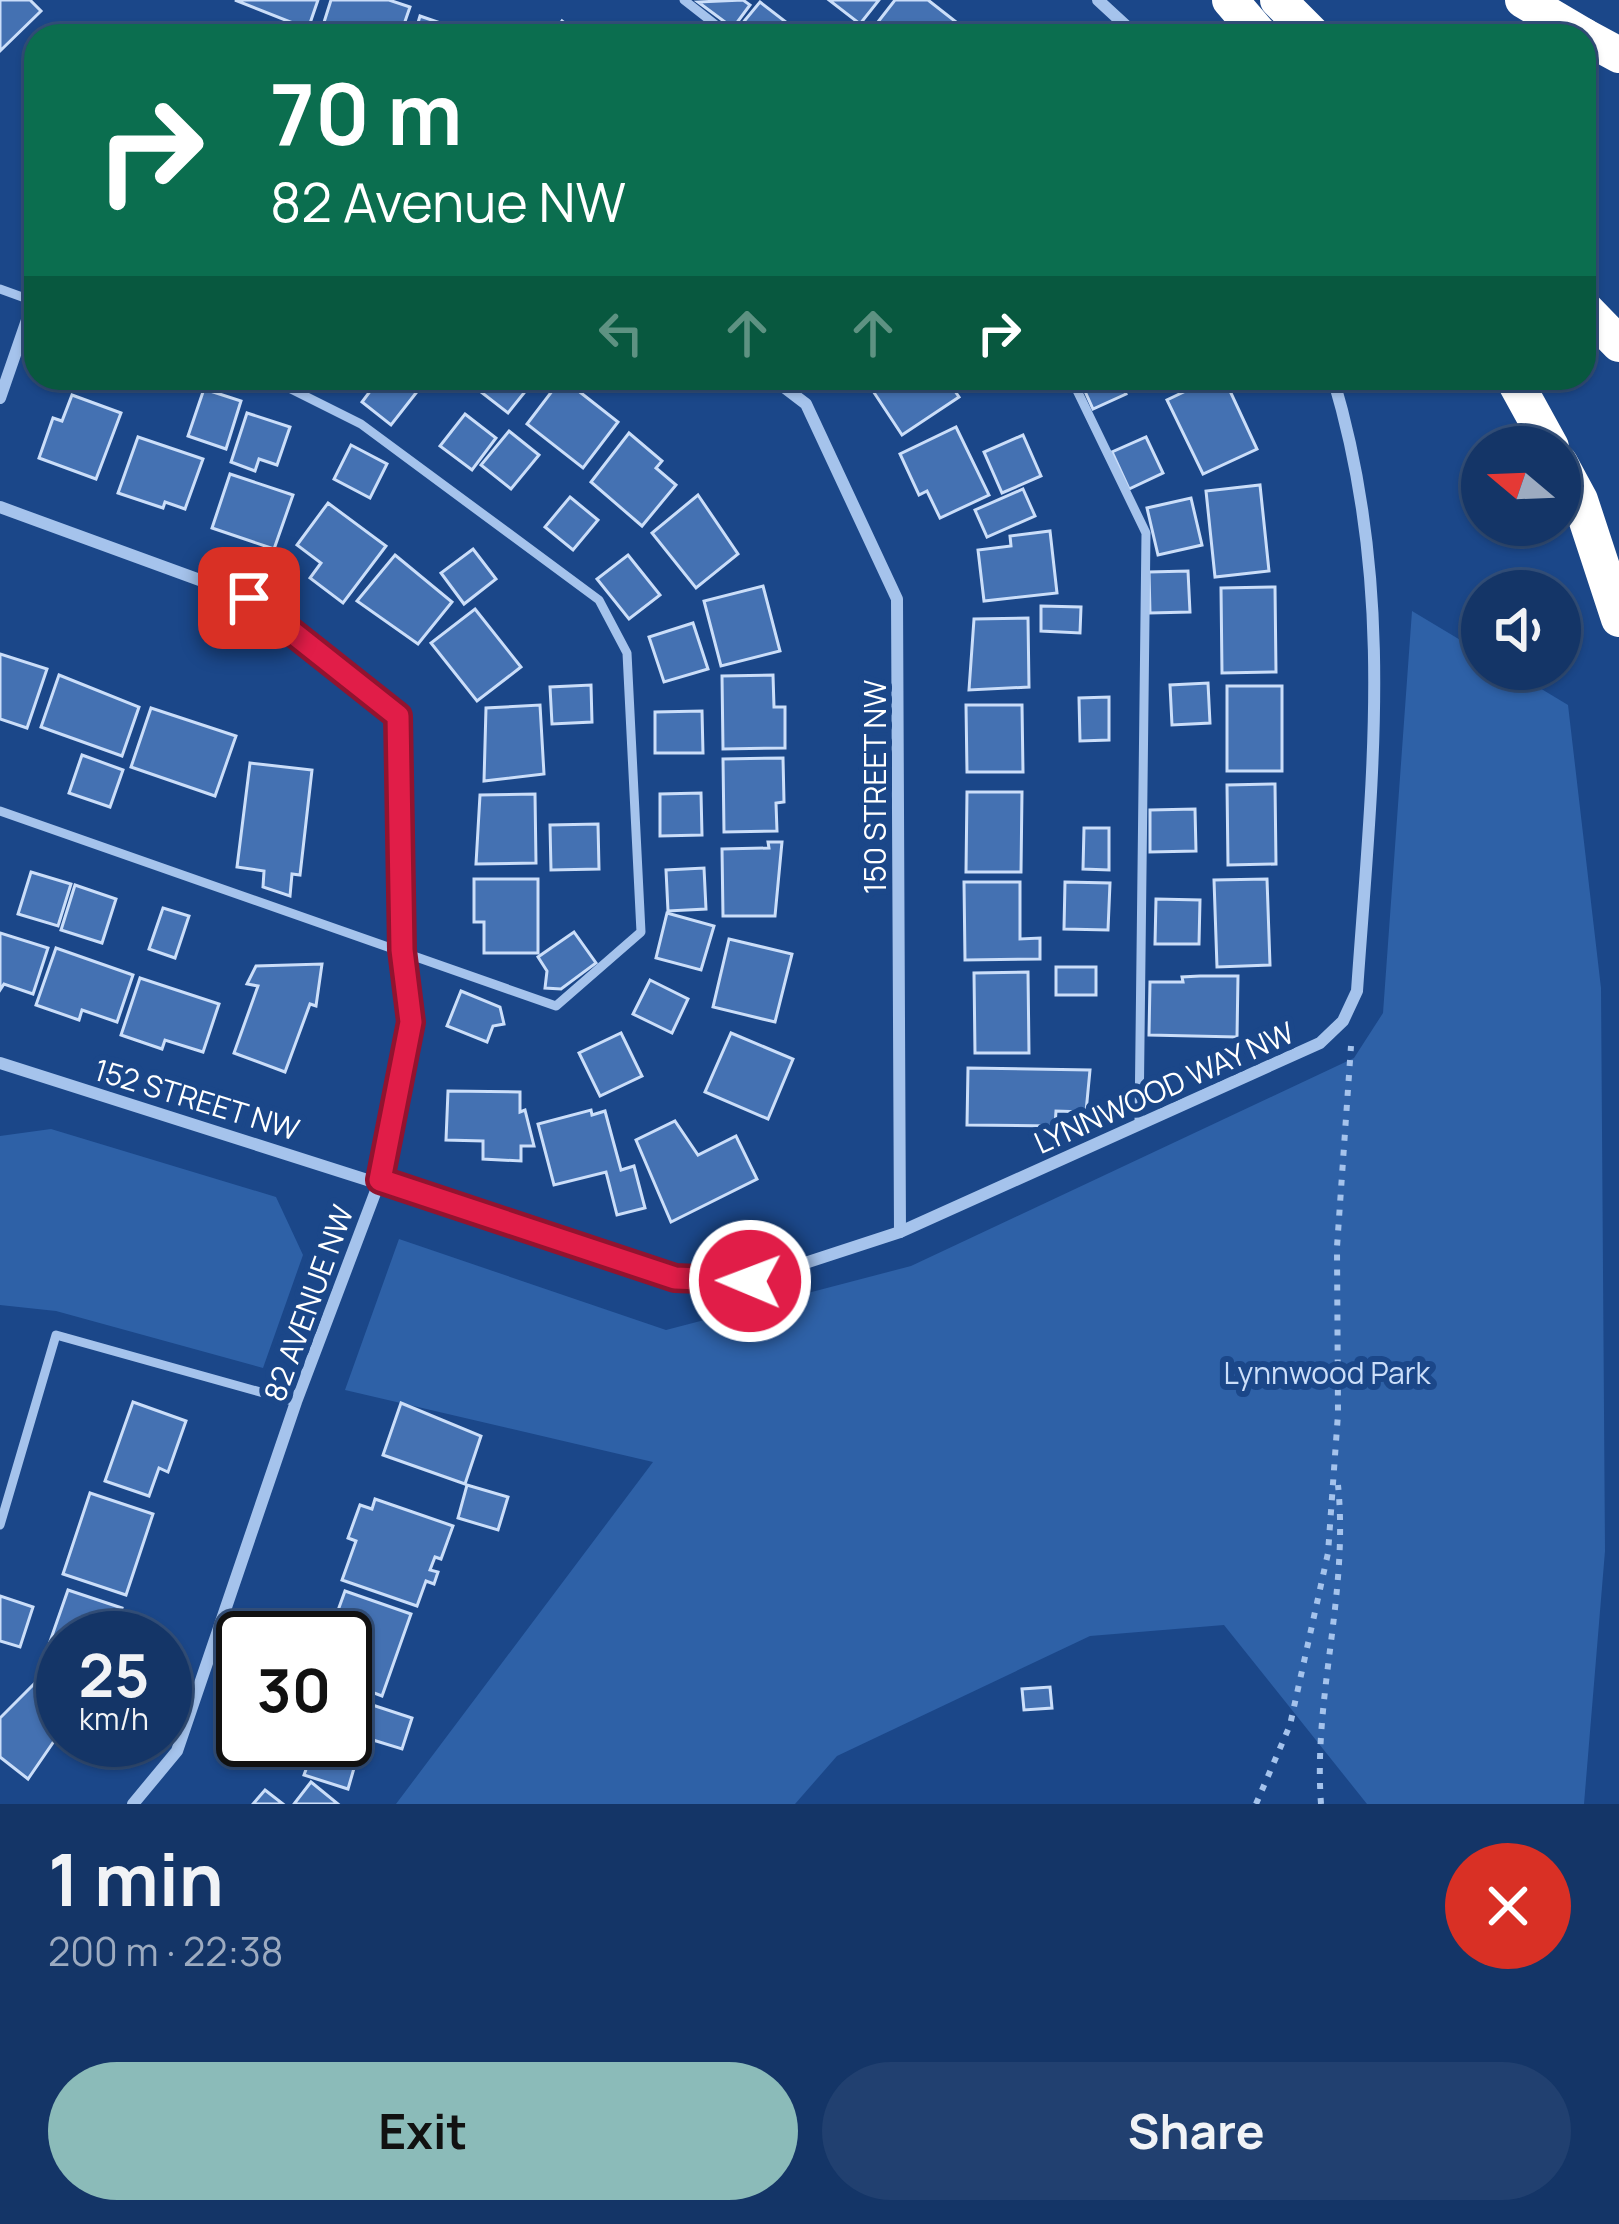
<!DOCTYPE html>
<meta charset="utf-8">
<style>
:root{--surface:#143567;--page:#214070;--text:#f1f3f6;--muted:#9dabc0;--line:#33507b;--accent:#8bbbb9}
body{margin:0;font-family:Manrope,sans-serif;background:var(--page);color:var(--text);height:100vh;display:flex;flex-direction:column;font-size:45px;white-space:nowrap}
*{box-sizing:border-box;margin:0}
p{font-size:39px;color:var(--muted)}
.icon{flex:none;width:66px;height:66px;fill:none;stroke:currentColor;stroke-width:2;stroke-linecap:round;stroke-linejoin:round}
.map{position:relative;height:1804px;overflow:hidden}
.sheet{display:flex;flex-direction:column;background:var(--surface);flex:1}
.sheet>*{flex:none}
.hud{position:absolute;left:24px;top:24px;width:1572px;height:366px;border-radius:36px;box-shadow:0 3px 9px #0004,0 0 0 3px var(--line);background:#0b6e4f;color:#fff;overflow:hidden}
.needle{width:78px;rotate:289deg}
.tools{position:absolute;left:1461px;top:426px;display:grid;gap:24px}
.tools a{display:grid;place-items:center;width:120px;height:120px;border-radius:50%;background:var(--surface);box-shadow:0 3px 9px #0004,0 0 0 3px var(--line);font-size:60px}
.speed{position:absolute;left:36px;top:1611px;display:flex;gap:24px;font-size:60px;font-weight:700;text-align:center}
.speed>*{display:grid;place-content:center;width:156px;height:156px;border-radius:50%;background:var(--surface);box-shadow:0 3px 9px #0004,0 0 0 3px var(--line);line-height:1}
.speed small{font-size:30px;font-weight:400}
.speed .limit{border:6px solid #111;border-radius:18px;background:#fff;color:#111}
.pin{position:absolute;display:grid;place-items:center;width:102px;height:102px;color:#fff;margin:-51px;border-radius:24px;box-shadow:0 6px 18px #0006}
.me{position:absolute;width:132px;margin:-66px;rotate:271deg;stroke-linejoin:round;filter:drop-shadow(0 0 9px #0008)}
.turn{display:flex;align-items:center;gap:42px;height:252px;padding:0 48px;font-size:54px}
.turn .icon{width:156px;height:156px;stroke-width:2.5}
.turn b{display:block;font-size:84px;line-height:102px}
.lanes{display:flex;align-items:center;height:114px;padding:0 48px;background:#0003;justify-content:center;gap:60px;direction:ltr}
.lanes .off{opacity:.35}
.round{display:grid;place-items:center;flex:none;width:126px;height:126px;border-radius:63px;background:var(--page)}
.overview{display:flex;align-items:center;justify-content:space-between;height:204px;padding:0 48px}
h1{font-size:72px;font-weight:700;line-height:90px}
.action{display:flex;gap:24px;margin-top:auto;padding:24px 48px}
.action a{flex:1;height:138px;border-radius:72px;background:var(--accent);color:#111;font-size:48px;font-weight:700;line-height:138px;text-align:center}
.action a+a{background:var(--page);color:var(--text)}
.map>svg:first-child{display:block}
.green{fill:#2e61a7}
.building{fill:#4471b2;stroke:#cbdef9;stroke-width:3}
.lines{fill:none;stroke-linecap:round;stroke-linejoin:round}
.path{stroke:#a5c3ec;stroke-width:6;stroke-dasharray:6 9;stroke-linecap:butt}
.service{stroke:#a5c3ec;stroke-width:9}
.minor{stroke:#a5c3ec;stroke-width:12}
.motorway{stroke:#fff;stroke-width:36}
.route-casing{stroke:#92132f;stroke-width:30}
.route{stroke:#e11d48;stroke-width:21}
.labels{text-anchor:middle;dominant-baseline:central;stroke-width:12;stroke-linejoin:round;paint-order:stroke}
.street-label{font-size:30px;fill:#fff;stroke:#1b4789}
.park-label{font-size:30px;fill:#cbdef9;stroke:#1b4789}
</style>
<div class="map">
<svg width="1619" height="1804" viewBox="0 0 1619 1804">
<rect width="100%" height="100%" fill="#1b4789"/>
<g class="green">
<path d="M1412,611L1482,653V669H1508L1568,705L1601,988L1605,1551L1584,1804H1367L1224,1625L1090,1636L837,1756L795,1804H396L653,1462L345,1390L399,1239L666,1330L911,1266L1354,1058L1383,1013Z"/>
<path d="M51,1129L276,1197L303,1255L263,1368L56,1311L0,1305V1136Z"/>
</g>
<g class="building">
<path d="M0,0H30L41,11L0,51Z"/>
<path d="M235,0H318L308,29Z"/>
<path d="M331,0H389L410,7L400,36H324L320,35Z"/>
<path d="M743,0L750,5L733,28L698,2Z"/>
<path d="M829,0H879L860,24Z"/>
<path d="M895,0H928L974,36H885L874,27Z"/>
<path d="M760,2L795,29L790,36L736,31Z"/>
<path d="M420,16L478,36H414Z"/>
<path d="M562,21L581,36H551Z"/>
<path d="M511,24L536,33L535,36H506Z"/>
<path d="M70,378H115L111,391Z"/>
<path d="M380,378H396L416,393L391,425L362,402Z"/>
<path d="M463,378H536L508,413Z"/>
<path d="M562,378L618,422L583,468L527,424Z"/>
<path d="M892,378H946L959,397L902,435L873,391Z"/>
<path d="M1079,378H1119L1126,394L1093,409Z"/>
<path d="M1213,378H1224L1257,449L1203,474L1167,400Z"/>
<path d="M204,389L241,401L226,449L188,436Z"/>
<path d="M72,395L121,413L96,479L39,458L53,418L62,421Z"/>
<path d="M247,413L290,427L277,465L259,459L255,471L231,462Z"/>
<path d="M465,414L496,438L472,470L440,446Z"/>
<path d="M956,427L989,495L940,518L927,491L919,495L900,454Z"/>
<path d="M509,431L539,455L511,489L481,465Z"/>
<path d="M629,433L662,461L656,468L676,485L642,526L591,482Z"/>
<path d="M1023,435L1041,476L1002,493L984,452Z"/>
<path d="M138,437L203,459L185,509L165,502L163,508L118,493Z"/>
<path d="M1146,437L1163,473L1129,489L1112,452Z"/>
<path d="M351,445L387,464L370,498L334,479Z"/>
<path d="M230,474L293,495L274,549L212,528Z"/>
<path d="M1260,485L1269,571L1215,577L1206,491Z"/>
<path d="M1023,489L1035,516L987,537L975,510Z"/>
<path d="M698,495L738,554L696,588L652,533Z"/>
<path d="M570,497L598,520L573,550L545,527Z"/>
<path d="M1191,498L1202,545L1158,555L1147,508Z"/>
<path d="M328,503L386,546L343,603L310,578L321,563L297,545Z"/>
<path d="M1050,531L1057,593L984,601L978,550L1011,546L1010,536Z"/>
<path d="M473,549L496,579L464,604L441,573Z"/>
<path d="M395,555L452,602L418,644L357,601Z"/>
<path d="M628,555L660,595L629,619L597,579Z"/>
<path d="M1188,571L1190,612L1150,613L1149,572Z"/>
<path d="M763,586L780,651L721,666L704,601Z"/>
<path d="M1275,587L1276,672L1222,673L1221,588Z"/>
<path d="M1041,606L1081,607L1080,633L1041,631Z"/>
<path d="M475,609L521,667L477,701L431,643Z"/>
<path d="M1028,618L1029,687L969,690L974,619Z"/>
<path d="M693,623L708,669L664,682L649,637Z"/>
<path d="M0,654L47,669L27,728L0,719Z"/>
<path d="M59,675L139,707L122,756L41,727Z"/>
<path d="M773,675L774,707H785V748L723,749L722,676Z"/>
<path d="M1208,683L1210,723L1172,725L1170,685Z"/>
<path d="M591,685L592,722L552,724L550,687Z"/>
<rect x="1227" y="686" width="55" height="85"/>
<path d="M1109,697V740L1080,741L1079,698Z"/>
<path d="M540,705L544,774L484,781L486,708Z"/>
<path d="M966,705H1022L1023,772H967Z"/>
<path d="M151,708L236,736L215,796L131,767Z"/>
<path d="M702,711L703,753H655V712Z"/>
<path d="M82,755L123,770L110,807L69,793Z"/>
<path d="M783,758L784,802L776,803L777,831L724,832L723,759Z"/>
<path d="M250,763L312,770L300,875L292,874L290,896L263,887L264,871L237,867Z"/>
<path d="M1275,784L1276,864L1228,865L1227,785Z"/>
<path d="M967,792H1022L1021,872H966Z"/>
<path d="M701,793L702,835L660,836V794Z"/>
<path d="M535,794L536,863L476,864L480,795Z"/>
<path d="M1195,809L1196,851L1150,852V810Z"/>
<path d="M598,824L599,869L551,870L550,825Z"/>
<path d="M1084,828H1109V870L1083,869Z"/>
<path d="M768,842H782L775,916H723L722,849L769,848Z"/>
<path d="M704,868L706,909L668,911L666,870Z"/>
<path d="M31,872L71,884L58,926L18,914Z"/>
<path d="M474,879H538V953H484V922H474Z"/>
<path d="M1267,879L1270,965L1217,967L1214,880Z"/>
<path d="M964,882H1020V939L1040,938V959L965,960Z"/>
<path d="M1065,882L1110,883L1108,930L1064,929Z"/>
<path d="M75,885L116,899L102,943L61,930Z"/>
<path d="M1156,899L1200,900L1199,944H1155Z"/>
<path d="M163,908L189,916L175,958L149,949Z"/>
<path d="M667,913L714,926L701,970L656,958Z"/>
<path d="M574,932L596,963L561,989L545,988L547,971L538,957Z"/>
<path d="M0,933L48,948L33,994L4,984L0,990Z"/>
<path d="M729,939L792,954L775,1022L713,1007Z"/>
<path d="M56,948L133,975L117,1022L82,1010L79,1020L36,1005Z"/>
<path d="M322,964L316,1006L310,1004L285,1072L234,1053L258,986L247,984L256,966Z"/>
<rect x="1056" y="967" width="40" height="28"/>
<path d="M1028,972L1029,1053H975L974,973Z"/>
<path d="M1200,976H1238L1237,1037L1149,1035L1150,982H1183L1182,977Z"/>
<path d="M140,978L219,1004L203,1052L165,1040L162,1049L121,1035Z"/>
<path d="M650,980L688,999L672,1033L633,1014Z"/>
<path d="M461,991L500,1007L504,1024L493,1026L487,1042L447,1026Z"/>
<path d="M621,1033L642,1076L600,1096L579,1053Z"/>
<path d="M731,1033L793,1059L768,1119L705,1092Z"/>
<path d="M968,1068L1090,1070L1086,1112L1056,1111L1055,1126L967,1125Z"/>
<path d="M448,1091L520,1092V1112L525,1110L534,1146H521V1161L483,1159V1141L446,1140Z"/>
<path d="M591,1110L592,1115L605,1111L621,1170L634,1166L645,1208L617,1215L606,1172L554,1185L538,1124Z"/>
<path d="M675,1121L698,1155L736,1136L757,1179L671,1222L636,1140Z"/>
<path d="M133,1402L186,1421L168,1472L159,1468L149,1496L105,1481Z"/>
<path d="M401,1403L481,1436L465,1484L383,1455Z"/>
<path d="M467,1485L508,1497L498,1530L458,1518Z"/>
<path d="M90,1493L153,1514L126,1595L63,1574Z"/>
<path d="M375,1499L453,1526L441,1559L435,1557L430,1570L438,1572L434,1584L426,1581L417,1606L342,1580L356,1541L348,1538L360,1505L372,1509Z"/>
<path d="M68,1590L122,1608L112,1638H63V1678L40,1670Z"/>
<path d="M345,1591L411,1614L382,1696L345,1682V1638H337L340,1630L332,1627Z"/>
<path d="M0,1596L33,1607L20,1647L0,1641Z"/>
<path d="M37,1681L63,1701V1728L28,1779L0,1757V1718Z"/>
<path d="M1050,1687L1052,1708L1024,1710L1022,1689Z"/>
<path d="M345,1696L412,1718L402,1749L363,1737L348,1789L304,1775L314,1747L293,1740H345Z"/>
<path d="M311,1782L338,1804H294Z"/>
<path d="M265,1790L283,1804H253Z"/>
</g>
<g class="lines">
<g class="path">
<path d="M1256,1804L1290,1725L1328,1553L1338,1414L1337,1247L1351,1046"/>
<path d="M1321,1804C1313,1697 1349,1593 1338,1485"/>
</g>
<g class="service">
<path d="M684,0L730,36"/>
<path d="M0,289L36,302"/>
<path d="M1071,378L1146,533L1139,1124"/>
<path d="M0,811L556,1006L641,932L627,653L599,600L361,424L269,378"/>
<path d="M0,1525L56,1335L296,1402"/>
</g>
<g class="minor">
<path d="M1098,0L1137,36"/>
<path d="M772,378L806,404L897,599L900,1232"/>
<path d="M0,398L36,294"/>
<path d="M0,507L249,598L398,716L402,950L411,1022L380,1180L296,1402L177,1751L133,1804"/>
<path d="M0,1063L675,1278L750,1281L900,1232L1320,1043L1343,1021L1357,991C1372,777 1396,588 1333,378"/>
</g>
<g class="motorway">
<path d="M1230,0L1261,36"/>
<path d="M1278,0L1314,36"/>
<path d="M1523,0L1584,36"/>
<path d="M1584,36L1619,55"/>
<path d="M1584,308L1619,344"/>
<path d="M1513,378L1551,447"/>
<path d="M1560,463L1580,500L1619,619"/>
</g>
</g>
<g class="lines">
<g class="route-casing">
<path id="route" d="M249,598L398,716L402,950L411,1022L380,1180L675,1278L750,1281"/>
</g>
<use href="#route" class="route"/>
</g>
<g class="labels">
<g class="street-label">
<text transform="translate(874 787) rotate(-90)">150 STREET NW</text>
<text transform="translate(1164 1087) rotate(-24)">LYNNWOOD WAY NW</text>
<text transform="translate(197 1099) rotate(17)">152 STREET NW</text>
<text transform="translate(308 1303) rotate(-70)">82 AVENUE NW</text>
</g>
<g class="park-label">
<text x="1327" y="1372">Lynnwood Park</text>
</g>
</g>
</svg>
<div class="tools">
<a><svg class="needle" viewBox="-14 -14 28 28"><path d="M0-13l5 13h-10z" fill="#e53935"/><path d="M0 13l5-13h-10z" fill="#9dabc0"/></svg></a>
<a><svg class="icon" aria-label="sound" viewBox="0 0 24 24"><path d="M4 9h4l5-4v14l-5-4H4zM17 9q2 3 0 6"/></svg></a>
</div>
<div class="speed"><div>25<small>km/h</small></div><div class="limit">30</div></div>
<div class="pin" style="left:249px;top:598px;background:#d93025"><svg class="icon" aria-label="arrive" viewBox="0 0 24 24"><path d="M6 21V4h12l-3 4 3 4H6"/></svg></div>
<svg class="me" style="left:750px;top:1281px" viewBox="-20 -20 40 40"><circle r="17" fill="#e11d48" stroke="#fff" stroke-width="3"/><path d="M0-11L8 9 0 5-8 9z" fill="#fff"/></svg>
<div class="hud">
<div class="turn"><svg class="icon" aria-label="right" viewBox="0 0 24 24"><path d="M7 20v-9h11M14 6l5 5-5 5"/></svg><div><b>70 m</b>82 Avenue NW</div></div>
<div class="lanes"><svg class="icon off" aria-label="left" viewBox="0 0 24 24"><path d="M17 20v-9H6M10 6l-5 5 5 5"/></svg><svg class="icon off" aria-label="ahead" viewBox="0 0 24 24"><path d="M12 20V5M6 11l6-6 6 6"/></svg><svg class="icon off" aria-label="ahead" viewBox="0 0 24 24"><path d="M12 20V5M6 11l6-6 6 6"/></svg><svg class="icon" aria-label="right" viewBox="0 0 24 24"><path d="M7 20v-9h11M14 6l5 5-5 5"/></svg></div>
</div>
</div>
<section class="sheet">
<div class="overview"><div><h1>1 min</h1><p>200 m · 22:38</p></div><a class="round" style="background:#d93025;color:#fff"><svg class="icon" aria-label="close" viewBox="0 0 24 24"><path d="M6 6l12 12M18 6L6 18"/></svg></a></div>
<div class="action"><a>Exit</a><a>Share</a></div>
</section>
